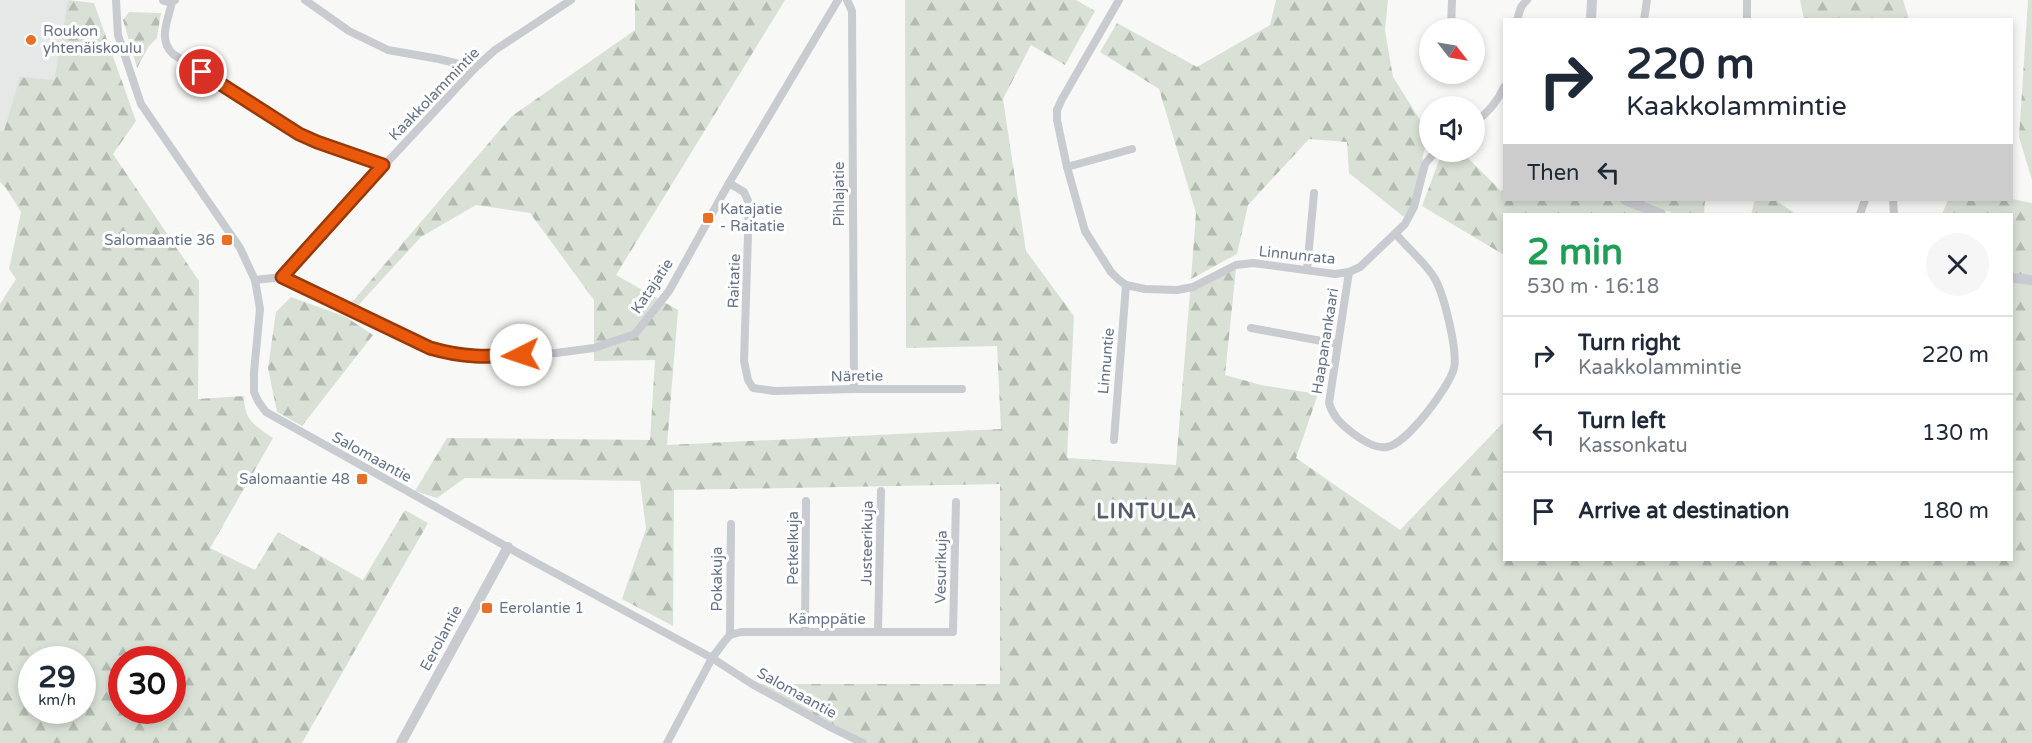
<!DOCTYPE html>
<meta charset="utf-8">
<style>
:root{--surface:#fff;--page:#f6f6f7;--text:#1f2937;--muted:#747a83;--line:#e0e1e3}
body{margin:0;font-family:"Varela Round",sans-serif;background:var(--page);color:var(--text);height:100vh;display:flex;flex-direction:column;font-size:22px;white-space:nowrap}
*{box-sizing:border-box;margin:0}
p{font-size:20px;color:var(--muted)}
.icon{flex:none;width:33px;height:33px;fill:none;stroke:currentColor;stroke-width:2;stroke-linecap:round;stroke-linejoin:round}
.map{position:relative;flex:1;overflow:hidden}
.side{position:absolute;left:1503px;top:213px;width:510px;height:348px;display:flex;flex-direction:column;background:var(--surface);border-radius:0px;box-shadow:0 3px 9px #0003}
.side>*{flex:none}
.banner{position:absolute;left:1503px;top:18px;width:510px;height:183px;border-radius:0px;box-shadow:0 3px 9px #0003;background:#fff;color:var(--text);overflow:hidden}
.needle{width:39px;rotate:121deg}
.fabs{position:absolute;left:1419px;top:18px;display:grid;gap:12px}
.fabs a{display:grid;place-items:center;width:66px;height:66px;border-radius:50%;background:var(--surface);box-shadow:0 3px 9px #0003;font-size:30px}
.speed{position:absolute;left:18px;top:646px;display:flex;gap:12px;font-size:30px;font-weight:700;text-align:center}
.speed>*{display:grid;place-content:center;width:78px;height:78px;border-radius:50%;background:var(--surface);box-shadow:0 3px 9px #0003;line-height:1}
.speed small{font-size:15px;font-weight:400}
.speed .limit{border:9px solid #d22;background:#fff;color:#111}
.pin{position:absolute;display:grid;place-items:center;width:51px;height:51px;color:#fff;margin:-26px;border:3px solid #fff;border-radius:50%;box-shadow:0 2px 6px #0007}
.me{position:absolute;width:66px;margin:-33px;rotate:266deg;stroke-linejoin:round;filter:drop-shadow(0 0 4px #0008)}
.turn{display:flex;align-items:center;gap:21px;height:126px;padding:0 24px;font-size:27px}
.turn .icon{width:78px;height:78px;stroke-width:2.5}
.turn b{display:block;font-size:42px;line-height:51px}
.then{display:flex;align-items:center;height:57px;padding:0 24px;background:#0003;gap:12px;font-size:22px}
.round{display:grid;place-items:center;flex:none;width:63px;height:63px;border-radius:32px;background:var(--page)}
.summary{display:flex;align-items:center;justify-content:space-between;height:102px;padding:0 24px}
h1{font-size:36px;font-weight:700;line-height:45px;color:#1e9e55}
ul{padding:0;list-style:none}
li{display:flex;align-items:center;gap:18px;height:78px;padding:0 24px;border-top:2px solid var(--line)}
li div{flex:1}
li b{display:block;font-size:22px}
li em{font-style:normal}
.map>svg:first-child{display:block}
.built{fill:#e6e7e7}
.forest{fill:url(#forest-firs);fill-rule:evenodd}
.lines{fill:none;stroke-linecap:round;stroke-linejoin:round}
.minor{stroke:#c8cbcf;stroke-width:8}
.tertiary{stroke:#c8cbcf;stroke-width:10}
.route-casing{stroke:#983908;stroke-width:15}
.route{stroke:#ea580c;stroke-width:10}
.poi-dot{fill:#e96f25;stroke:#fff;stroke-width:2}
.labels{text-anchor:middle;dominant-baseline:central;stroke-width:6;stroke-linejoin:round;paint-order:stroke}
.poi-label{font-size:15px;fill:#667488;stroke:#fff;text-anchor:start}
.street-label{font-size:15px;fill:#667488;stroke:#fff}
.district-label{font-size:21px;font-weight:bold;letter-spacing:1.5px;fill:#555e6c;stroke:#fff}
</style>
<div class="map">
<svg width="2032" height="743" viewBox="0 0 2032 743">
<defs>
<pattern id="forest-firs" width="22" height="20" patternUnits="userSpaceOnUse" patternTransform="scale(1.5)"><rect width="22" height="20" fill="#d9e1d6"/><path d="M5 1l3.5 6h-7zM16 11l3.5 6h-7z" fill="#b4bbb3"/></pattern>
</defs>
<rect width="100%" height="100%" fill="#f8f8f6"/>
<path class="built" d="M0,0H68L54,81L13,134L0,131Z"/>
<g class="forest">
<path d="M68,0L94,3L136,121L113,154L199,281L198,399L244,396C244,420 254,425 273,438L210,548L255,570L278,532L363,580L405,510L428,523L302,743H0V304L16,279L9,269L21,212L6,188L0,182V131H4L20,77L54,80ZM32,660H82V711H32ZM122,660H172V711H122Z"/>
<path d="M635,0H785L616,275L678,310L667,445L1001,429L997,346L906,348L905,0H1076L1095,11L1065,65L1031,45L1003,99L1026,251L1074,316L1067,458L1176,465L1190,292L1236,269L1225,375L1261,385L1318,394L1296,458L1400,530L1504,422V560H2012V278L2032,280V743H864L752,684H1000V484L674,490L673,626L622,599L646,529L640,481L465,478L437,498L415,491L447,438L650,440L655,360L594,361V300L530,213L476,205L421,237L353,311L347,308L512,116L635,30Z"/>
<path d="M1276,0H1388L1385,30L1393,77L1429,134V146L1424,150L1414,201L1404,217L1349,173L1347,142L1309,139L1248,205L1237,254L1191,279L1196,213L1159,89L1100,52L1117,23L1197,67L1270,25Z"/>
<path d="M1800,0H1903L1909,19H1804Z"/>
<path d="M2028,0H2032V180L2019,137Z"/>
<path d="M129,12L161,13L157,38L149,46L137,68L123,20Z"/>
<path d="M1449,152H1462L1501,191L1504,189V200H1626L1662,214H1504V255L1422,206L1440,158Z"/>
<path d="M2012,199L2032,203V277L2012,275V214H1942L1948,200Z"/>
<path d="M1634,200H1705L1704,214H1675Z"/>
<path d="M1755,200H1775L1796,214H1751Z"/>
<path d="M291,297L346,317L373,335L302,426L277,412L268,368L276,312Z"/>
</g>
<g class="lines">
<g class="minor">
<path d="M116,0L118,35L141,104L240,248L255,280L260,309L254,372V392L258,401L266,412L518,553L712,658L752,684L830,727L863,743"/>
<path d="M175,0L172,1C169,19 157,39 173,54L299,134L317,143L383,165"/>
<path d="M305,0L349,31L388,50L439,59L475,68"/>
<path d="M847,0L852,11L854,389"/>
<path d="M1119,0L1062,99L1057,110V120L1067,167L1085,231L1111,272L1119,280L1126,285L1145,289L1177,290L1193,287L1236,265L1253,263L1335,274L1349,272L1360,267L1405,224L1414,207L1425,164L1435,152"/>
<path d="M1747,0V20"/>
<path d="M1517,20L1521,7L1527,0"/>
<path d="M1644,20L1647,0"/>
<path d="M1451,28L1452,0"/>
<path d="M1474,123C1488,113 1497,103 1504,87"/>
<path d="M1067,167L1132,149"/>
<path d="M729,183L744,192L749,203L744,361L748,380L753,388L774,391L854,389H962"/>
<path d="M1893,200L1894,214"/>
<path d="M1860,214L1865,200"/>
<path d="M1307,270L1314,193"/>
<path d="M1349,272L1329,403C1333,416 1339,422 1350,431C1360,439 1374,449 1387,447C1406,445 1450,386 1454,368C1458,351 1444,295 1435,279C1426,263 1408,249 1396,234"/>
<path d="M282,277L310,245L475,68L495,50L571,0"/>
<path d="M255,280L282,277L430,349L456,356L486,357L556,353L594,348L635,334L669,291L729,183L838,0"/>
<path d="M1251,328L1338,344"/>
<path d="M1114,440L1126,285"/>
<path d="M805,632L806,501"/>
<path d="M878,632L881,491"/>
<path d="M730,635L731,524"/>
<path d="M667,743L712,658L724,642L730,635L741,632H953L956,502"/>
</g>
<g class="tertiary">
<path d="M164,0L172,1"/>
<path d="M1591,20L1592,0"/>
<path d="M1625,200L1661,214"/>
<path d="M2012,278L2032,280"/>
<path d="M401,743L508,547"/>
</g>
</g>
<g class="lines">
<g class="route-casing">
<path id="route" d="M202,72L299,134L317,142L383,165L282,277L430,348C464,358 487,357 521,355"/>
</g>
<use href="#route" class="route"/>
</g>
<g class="poi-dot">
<circle cx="31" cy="40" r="6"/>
<rect x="702" y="212" width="12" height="12" rx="3"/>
<rect x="221" y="234" width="12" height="12" rx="3"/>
<rect x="356" y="473" width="12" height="12" rx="3"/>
<rect x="481" y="602" width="12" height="12" rx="3"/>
</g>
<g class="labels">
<g class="poi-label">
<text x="43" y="31">Roukon<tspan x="43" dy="17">yhtenäiskoulu</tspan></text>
<text x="720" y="209">Katajatie<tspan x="720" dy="17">- Raitatie</tspan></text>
<text x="215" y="240" text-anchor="end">Salomaantie 36</text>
<text x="350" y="479" text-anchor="end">Salomaantie 48</text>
<text x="499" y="608">Eerolantie 1</text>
</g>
<g class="street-label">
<text transform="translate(434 94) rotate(-46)">Kaakkolammintie</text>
<text transform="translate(839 194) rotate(-90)">Pihlajatie</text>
<text transform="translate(1297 255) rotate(6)">Linnunrata</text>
<text transform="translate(734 281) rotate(-88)">Raitatie</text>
<text transform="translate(652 286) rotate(-56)">Katajatie</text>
<text transform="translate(1325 341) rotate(-81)">Haapanankaari</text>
<text transform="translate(1106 361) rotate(-85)">Linnuntie</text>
<text transform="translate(857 376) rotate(-1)">Näretie</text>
<text transform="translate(372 457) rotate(29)">Salomaantie</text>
<text transform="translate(867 543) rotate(-89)">Justeerikuja</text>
<text transform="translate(793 548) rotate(-90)">Petkelkuja</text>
<text transform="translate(941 567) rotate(-89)">Vesurikuja</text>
<text transform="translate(717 579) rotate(-90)">Pokakuja</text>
<text x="827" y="619">Kämppätie</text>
<text transform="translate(441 638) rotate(-62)">Eerolantie</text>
<text transform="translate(797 693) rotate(29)">Salomaantie</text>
</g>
<g class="district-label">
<text x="1147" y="511">LINTULA</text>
</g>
</g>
</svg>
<div class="fabs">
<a><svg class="needle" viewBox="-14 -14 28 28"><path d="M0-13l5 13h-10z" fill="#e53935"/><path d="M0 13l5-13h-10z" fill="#747a83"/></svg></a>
<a><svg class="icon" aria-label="sound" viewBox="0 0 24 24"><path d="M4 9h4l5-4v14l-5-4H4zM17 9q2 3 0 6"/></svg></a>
</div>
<div class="speed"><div>29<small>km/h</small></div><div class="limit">30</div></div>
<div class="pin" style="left:202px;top:72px;background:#d93025"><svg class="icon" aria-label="arrive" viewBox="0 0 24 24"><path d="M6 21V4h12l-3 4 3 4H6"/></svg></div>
<svg class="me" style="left:521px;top:355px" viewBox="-20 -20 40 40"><circle r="19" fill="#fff"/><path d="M0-13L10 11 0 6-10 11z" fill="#ea580c"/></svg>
<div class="banner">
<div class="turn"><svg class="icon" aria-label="right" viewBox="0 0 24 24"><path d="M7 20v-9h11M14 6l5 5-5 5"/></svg><div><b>220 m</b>Kaakkolammintie</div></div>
<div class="then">Then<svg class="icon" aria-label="left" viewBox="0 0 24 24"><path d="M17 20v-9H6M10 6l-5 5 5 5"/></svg></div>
</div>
<section class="side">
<div class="summary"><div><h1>2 min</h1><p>530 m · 16:18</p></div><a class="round"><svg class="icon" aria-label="close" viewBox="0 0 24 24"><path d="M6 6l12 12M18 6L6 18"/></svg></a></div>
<ul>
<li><svg class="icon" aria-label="right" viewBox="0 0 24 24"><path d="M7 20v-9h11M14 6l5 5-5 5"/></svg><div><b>Turn right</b><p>Kaakkolammintie</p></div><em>220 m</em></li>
<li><svg class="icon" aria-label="left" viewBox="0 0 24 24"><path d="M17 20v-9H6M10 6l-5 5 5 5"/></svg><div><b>Turn left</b><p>Kassonkatu</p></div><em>130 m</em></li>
<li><svg class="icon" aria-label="arrive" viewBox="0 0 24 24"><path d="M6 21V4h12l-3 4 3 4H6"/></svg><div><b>Arrive at destination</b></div><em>180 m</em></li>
</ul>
</section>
</div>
